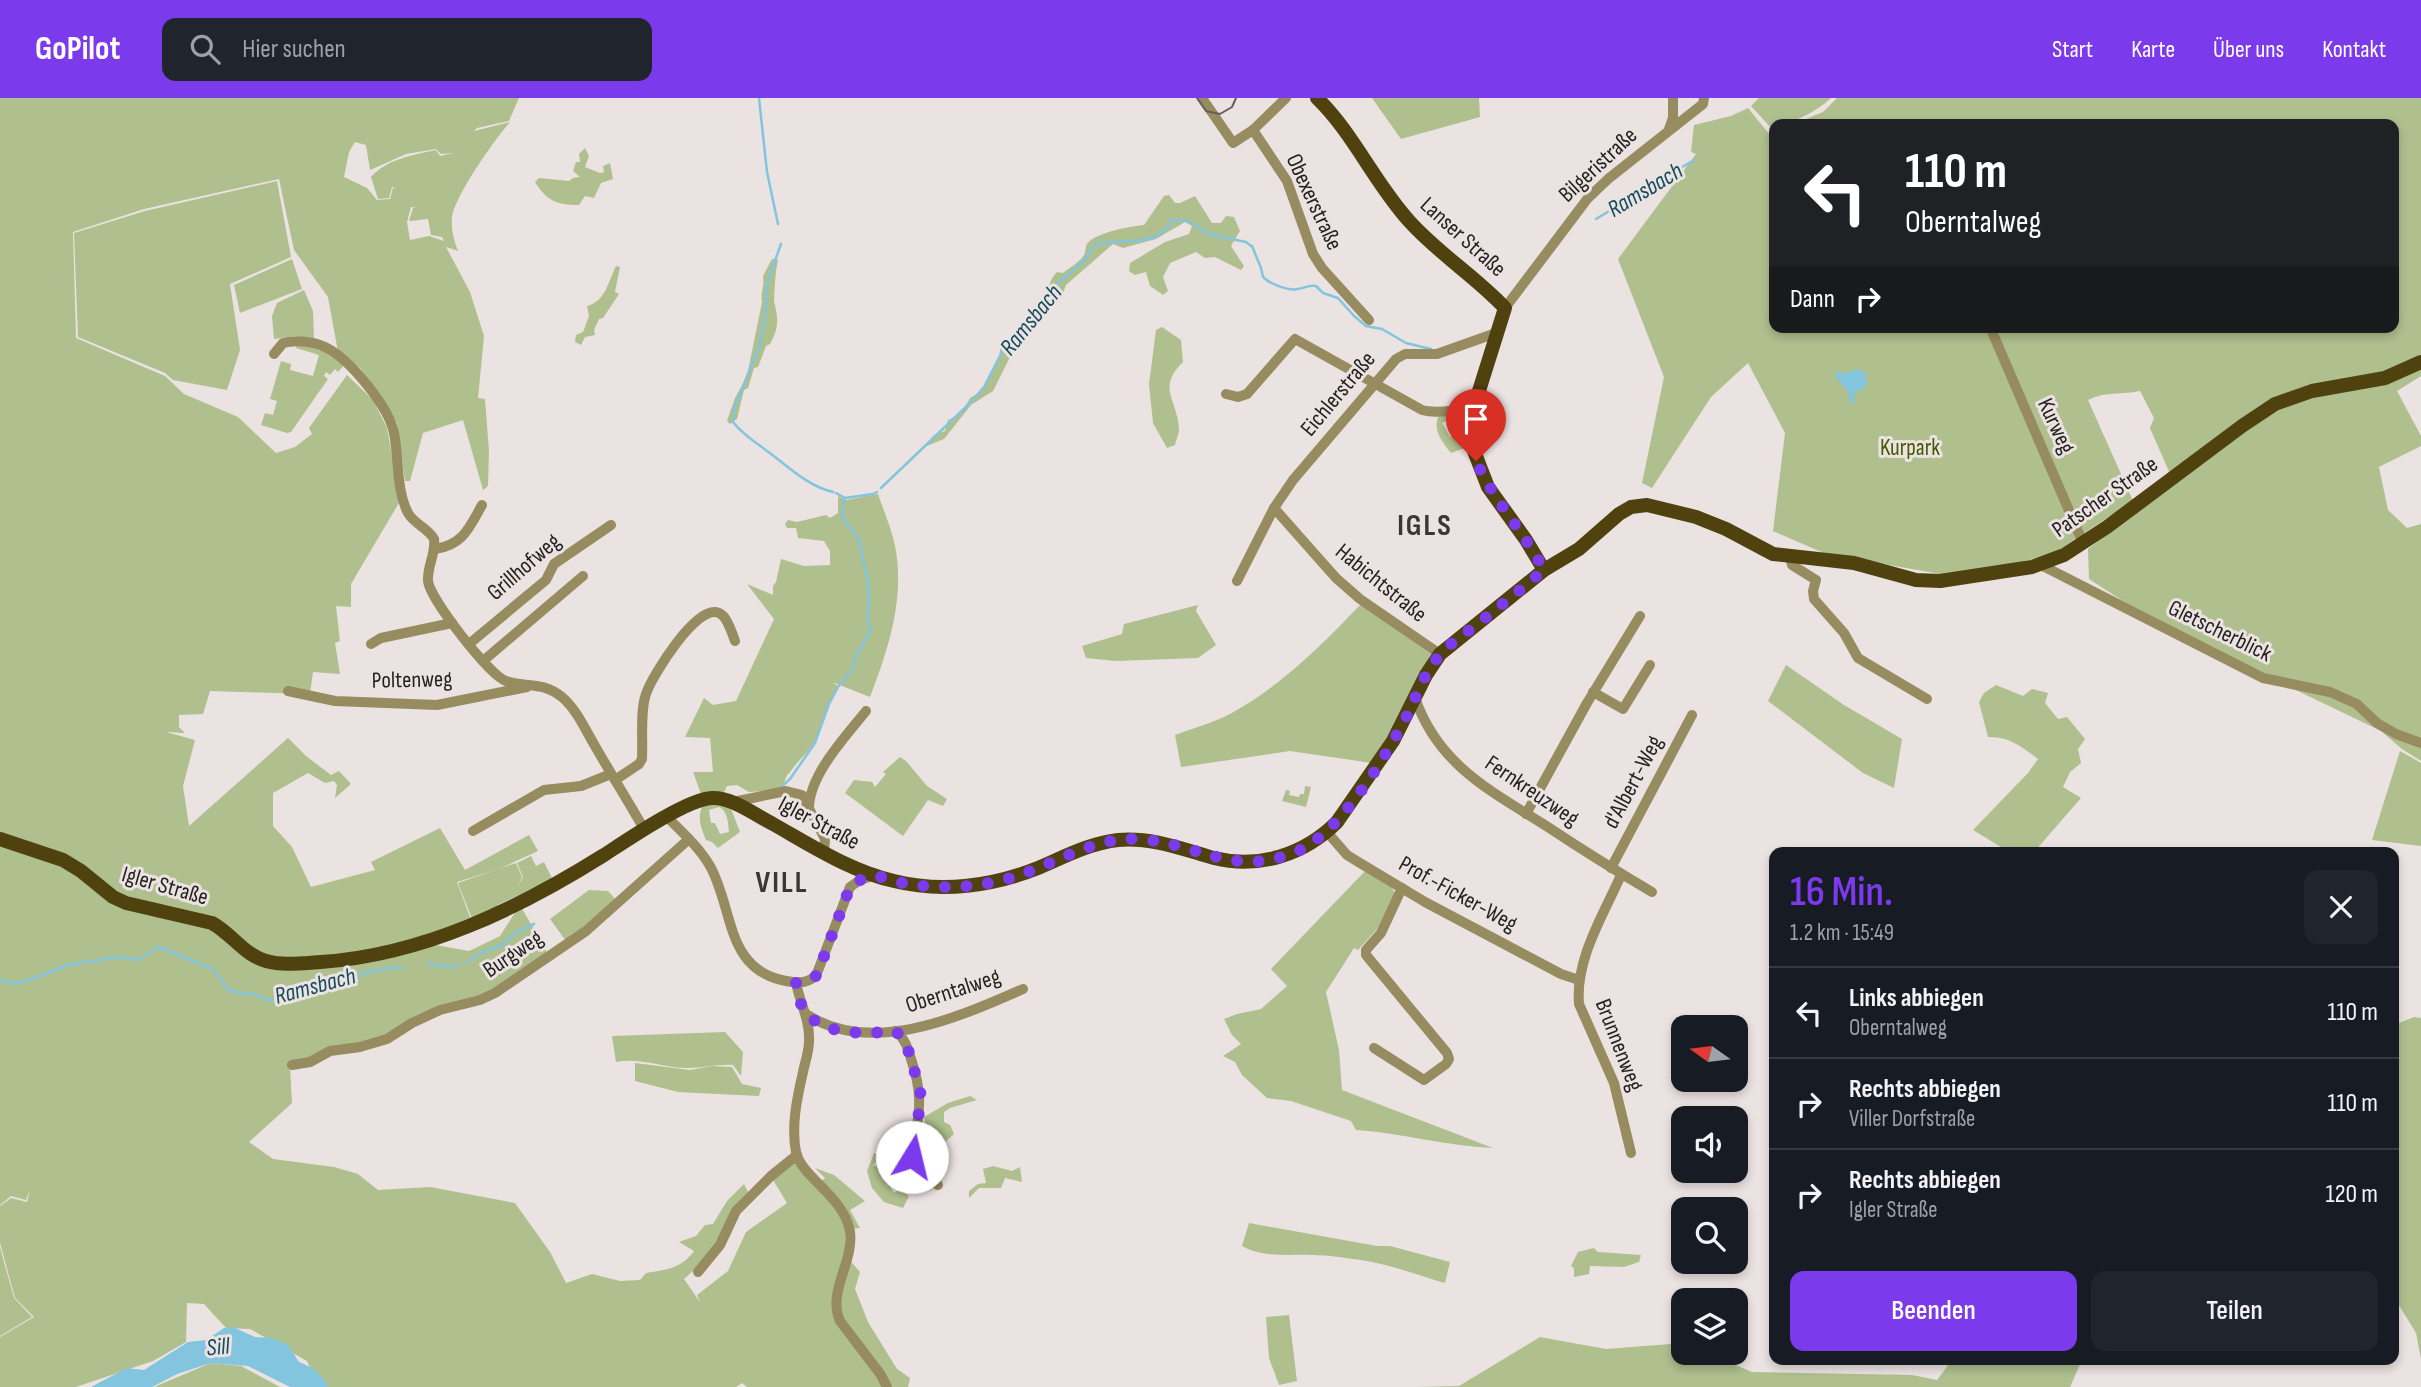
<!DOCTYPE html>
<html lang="de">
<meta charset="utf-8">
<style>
:root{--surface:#171b24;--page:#20242c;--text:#f1f3f6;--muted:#9ea1a6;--line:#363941;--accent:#7c3aed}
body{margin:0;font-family:"Sofia Sans Condensed",sans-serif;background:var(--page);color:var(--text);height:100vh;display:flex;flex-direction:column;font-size:26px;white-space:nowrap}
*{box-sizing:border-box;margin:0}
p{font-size:23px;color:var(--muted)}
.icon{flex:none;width:38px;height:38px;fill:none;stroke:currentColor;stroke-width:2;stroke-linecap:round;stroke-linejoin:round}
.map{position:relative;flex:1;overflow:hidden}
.panel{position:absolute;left:1769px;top:749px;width:630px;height:518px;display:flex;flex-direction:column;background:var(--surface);border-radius:14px;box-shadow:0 4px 10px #0003}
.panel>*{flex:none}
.banner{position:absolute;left:1769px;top:21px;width:630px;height:214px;border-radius:14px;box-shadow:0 4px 10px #0003;background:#202124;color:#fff;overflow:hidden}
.needle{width:46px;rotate:284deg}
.fabs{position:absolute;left:1671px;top:917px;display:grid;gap:14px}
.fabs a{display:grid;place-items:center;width:77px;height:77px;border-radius:14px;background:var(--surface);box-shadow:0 4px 10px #0003;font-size:35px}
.pin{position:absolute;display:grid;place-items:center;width:60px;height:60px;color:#fff;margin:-72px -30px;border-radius:50% 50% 50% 0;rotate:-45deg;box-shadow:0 0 7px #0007}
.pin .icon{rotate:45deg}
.me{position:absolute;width:77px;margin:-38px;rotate:9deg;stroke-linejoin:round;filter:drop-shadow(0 0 5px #0008)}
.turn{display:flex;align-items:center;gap:24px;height:147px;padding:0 21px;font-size:32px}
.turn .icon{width:91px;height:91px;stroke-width:2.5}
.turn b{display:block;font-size:49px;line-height:60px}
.then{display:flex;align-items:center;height:66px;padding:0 21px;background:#0003;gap:14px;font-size:26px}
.round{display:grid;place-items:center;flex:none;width:74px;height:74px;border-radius:14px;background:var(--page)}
.summary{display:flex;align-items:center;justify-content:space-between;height:119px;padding:0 21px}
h1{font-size:42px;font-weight:600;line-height:52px;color:var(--accent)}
.cta{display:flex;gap:14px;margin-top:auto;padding:14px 21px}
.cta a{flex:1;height:80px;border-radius:14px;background:var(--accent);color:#fff;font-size:28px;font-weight:600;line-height:80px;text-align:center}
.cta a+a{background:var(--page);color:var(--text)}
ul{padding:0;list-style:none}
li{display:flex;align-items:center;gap:21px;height:91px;padding:0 21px;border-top:2px solid var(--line)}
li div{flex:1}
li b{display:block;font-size:26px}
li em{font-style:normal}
header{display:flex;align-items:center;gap:42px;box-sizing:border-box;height:98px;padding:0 35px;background:var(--accent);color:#fff}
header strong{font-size:33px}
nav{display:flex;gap:38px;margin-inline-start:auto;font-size:24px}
.search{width:490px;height:63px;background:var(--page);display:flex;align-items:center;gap:18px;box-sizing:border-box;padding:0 24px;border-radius:14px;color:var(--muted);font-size:26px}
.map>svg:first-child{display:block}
.green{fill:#afbf8e;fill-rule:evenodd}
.water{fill:#83c4df}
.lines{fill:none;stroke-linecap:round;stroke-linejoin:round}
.stream{stroke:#83c4df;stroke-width:2.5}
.minor{stroke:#978b60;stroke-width:10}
.major{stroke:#50420f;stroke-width:14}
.tram{stroke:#635e5d;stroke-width:2}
.route{stroke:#7c3aed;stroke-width:12;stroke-dasharray:0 21.6}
.labels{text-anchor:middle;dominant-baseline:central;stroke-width:6;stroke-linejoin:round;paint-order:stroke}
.street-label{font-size:23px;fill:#221f1e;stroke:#ebe3e1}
.park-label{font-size:23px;fill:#455900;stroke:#ebe3e1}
.water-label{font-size:24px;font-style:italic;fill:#144b5e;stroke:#ebe3e1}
.district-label{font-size:30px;font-weight:bold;letter-spacing:2px;fill:#3b3634;stroke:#ebe3e1}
</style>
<header>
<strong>GoPilot</strong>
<div class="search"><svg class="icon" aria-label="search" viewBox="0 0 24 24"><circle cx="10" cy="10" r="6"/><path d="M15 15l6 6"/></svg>Hier suchen</div>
<nav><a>Start</a><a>Karte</a><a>Über uns</a><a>Kontakt</a></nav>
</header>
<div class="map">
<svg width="2421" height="1289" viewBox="0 0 2421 1289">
<rect width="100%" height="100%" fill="#ebe3e1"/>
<g class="green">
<path d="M0,0H519L509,23L477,30L474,33L510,24C495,41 454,99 452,120C451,132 454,142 458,153L446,149L470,194L484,238L478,300L485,301L489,353L488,388L483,392L463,322L423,335L410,383H405L397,325L360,270L338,254L328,199L294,152L279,81L144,111L73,134L76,240L165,278L184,296L238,319L276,355L295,349L312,336L309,330L347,277L373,302L387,330L400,403L351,486V509L336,508L340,543L335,545L340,576L313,574L310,596L210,593L203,616L179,617V629L185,635L166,634L195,642L183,688L189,728L288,640L306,658L331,677L339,673L351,686L335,700L337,687L334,683L325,685L308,675L273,695V728L292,749L311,789L375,772L371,764L440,730L465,772L529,737L538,753L499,771L457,784L471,822L411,845L270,869L436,847L469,853L500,838L520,807L548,856L498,891L388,939L290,969L292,1005L249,1044L273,1061L334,1069L358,1076L378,1092L430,1089L515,1105L550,1154L566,1185L592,1176L620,1183L640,1182L646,1175C666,1172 682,1170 694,1153L679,1144L696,1138L705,1127L713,1126L727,1103L744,1086L748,1094L741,1101L714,1154L684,1181L700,1204L697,1197L728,1173L746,1134L787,1105L773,1082L795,1063L817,1086L825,1080L815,1070L834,1077L865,1103L850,1112L860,1130L852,1131L845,1127V1157L860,1174L855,1191L868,1224L897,1271L910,1280L908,1289H747L742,1285L736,1289H319L307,1263L250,1231L226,1230L204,1206L187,1205L186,1244L153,1263L76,1289H0V1239L34,1219L15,1200L0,1145V1108L11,1100L27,1104L30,1092L26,1102L11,1098L0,1107ZM355,44L366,47L370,72L406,56L436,51L441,56L454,55L440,58L436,52C413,57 387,61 371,79L378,101L389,100L392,89L398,91L393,90L390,101L377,102L367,90L344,79L349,54ZM411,109L417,110H413L409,123L428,121L431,137L442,139L444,143L429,138L410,142L407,124Z"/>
<path d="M1372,0H1479L1480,19L1401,41Z"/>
<path d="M1759,0H1831C1817,13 1794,26 1774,26L1773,32L1751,8Z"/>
<path d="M1837,0H2421V278L2397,293L2421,338V348L2379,369L2388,412L2407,430L2421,426V663L2402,651L2381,633L2265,577L2123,503L2089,481L2088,451L2174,385L2150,330L2154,320L2140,293C2122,297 2105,293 2088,302L2133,403L2054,455L2014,466L1946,477L1826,456L1773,433L1785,335L1748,265L1711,299L1652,390L1642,385L1664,279L1618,161L1696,56L1691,54L1694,27L1731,18L1748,10L1770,37L1774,35V229H2394V26H1794L1823,14Z"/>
<path d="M585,50L589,58L585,69L600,75L604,74L603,68L610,65L613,81L601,85L594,100L585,98L579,107C557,107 547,103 535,84L539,80L569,83L573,80L580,79L573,73L576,64H580L579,56Z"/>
<path d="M277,83L291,159L230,186L240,252L227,292L173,282L165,275L78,239L74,135L145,113Z"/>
<path d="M1169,97L1175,105H1180L1195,98L1212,125H1221L1226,118L1234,119L1240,133L1231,148L1244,168L1241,172L1215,159L1205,160L1196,154L1170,165L1163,179L1168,193L1163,197L1150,188L1146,174L1135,177L1129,173L1130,165L1165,144L1189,136L1192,128L1185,124L1156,141L1123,150L1113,146L1066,187L1062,198L1053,202L1020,239L993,293L971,307L944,341L924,349L934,337L945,333L948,322L961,316L970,300L982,293L999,258L1001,248L1012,241L1016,230C1026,224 1038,210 1044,200C1049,191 1049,182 1057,174L1063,175C1069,170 1081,163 1084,157C1086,153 1085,149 1087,146C1094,135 1131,128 1144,127L1164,98Z"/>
<path d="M292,161L302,191L240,215L234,187Z"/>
<path d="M772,161L778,162C775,176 775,188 774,202C774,206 776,209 776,213C779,226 776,235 770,246L766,248L758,269L754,270L748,290L744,292L737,321L730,326L727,323L735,300L747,278L762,204C760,194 765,188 763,178Z"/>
<path d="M616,168L620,169L615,194L619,196L603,220L599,221L594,232L595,237L585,239L581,247L575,244L576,237L583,234L589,218L587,208C606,203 608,184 616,168Z"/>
<path d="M304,192L313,213L314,242L295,238L274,241L272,218L277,205Z"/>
<path d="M1162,229L1181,242L1183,264C1156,290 1178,302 1179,331C1179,336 1176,342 1175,347L1167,350L1153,325L1149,286L1156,232Z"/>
<path d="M297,246L323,251L345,266L338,274L335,271L330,277L326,274L324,278L328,281L291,334L287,335L261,327L265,315L273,317L277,303L270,301L281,263L291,266L290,272L313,278L319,257L296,250Z"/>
<path d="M1463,314L1467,319L1470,348L1451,355C1443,344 1433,334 1438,319ZM1454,319L1460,325L1465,340L1456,343L1454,338L1450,339L1442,325Z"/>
<path d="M878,396C884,414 893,434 896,453C904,504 888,552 870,599L832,584L838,588C828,605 824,623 816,640C810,655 796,663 789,676L788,675L781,692L749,694L737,687L727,688L723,696H701L693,674H713L710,640L685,639L704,600L713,607L736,603L774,521L747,486L773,497V488L776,484L781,461L804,468L830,467V453L824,443L798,440L796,430H787L785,426L788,422L797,424L826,417L830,420L838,415V398L846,402Z"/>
<path d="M1361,506L1431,556L1395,628L1372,665L1290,653L1181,669L1175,637C1193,630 1213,625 1230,616C1280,589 1322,547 1361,506Z"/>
<path d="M1198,507L1196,513L1216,547L1198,560L1116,563L1086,560L1082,548L1122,536L1124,526Z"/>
<path d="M1786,567L1844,607L1902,641L1894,690L1863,675L1768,603Z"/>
<path d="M1996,587L2023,598L2032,591L2048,595L2045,605L2058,621L2067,619L2085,641L2078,651L2081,665L2070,674L2063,689L2081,700L2034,754H2009L1973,732L2028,675L2038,661C2022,649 2009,638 1988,639L1979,604L1984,595Z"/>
<path d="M2400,653L2421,665V748L2372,742Z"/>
<path d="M900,659L906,663L927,688L947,701L943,708L928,702L903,738L845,695L854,682L872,684L875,689L886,676L883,674Z"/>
<path d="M1305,688L1311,689L1306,709L1282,703L1286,692L1290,693L1289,697L1299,699L1300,696H1304Z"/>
<path d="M704,706L730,708L740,734L718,750L712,744L706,742C701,729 696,718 704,706ZM719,709C728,713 728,725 729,734L720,736L715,725H711L709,712Z"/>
<path d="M531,758L536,768L544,764L553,782L497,807L498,808L472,821L458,785L516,765L522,779L518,788L523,779L517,765Z"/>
<path d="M1368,770L1390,786L1395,795L1378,830L1358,852L1354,850L1326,894L1339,952L1342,992L1493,1050C1446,1048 1402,1035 1356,1032L1351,1023L1291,1003L1267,1000L1242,977L1235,964L1223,958L1241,946L1232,937L1224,921L1237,916L1261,911L1287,888L1271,871Z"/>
<path d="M589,792L608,793L616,802L566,843L550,821Z"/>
<path d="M2414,919L2421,920V1261L2416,1235L2394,1199V927Z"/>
<path d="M725,934L743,954L741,978L733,967C717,966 703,970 688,970C664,970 640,959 616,964L612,938Z"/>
<path d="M635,965L690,972L712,968L732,969L742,986L761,990L759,998L678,994L635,983Z"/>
<path d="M970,998L977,1002L950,1010L944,1014V1024L950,1027L954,1036L942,1047L941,1057L926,1051L929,1043L921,1036L922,1030H926L924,1019L948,1005Z"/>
<path d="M874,1055L879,1058L873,1068L895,1065L896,1070L886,1073L885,1080L894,1095L900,1091L909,1098L903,1110L884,1104L872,1090L867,1073Z"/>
<path d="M993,1068L1012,1073L1020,1069L1022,1084L1005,1080L1001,1090H979L969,1100V1093L978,1086L986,1085L983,1071Z"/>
<path d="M1249,1125L1377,1148H1390L1450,1164L1445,1185C1417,1177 1389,1166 1361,1162C1345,1160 1328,1157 1312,1157C1289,1156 1263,1160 1242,1148Z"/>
<path d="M0,1149L14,1200L32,1219L0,1238Z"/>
<path d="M1594,1150L1598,1154L1641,1157L1639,1164L1624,1169L1590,1168L1589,1176L1574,1179V1170L1571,1168L1578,1154Z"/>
<path d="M1289,1217L1297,1283L1279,1287L1269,1260L1266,1219Z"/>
<path d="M1540,1239L1606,1251L1683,1245L1684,1255H1707L1752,1274L1912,1277L1937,1282L1952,1262H2080L2081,1264L2070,1289H1416L1459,1288Z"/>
<path d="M211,1265L241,1268L280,1289H154Z"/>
</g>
<g class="water">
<path d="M1856,271L1865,274L1867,284L1864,290L1855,295L1853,307L1849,304V295L1835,278L1837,274L1845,276Z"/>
<path d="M233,1229L255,1239L272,1240L288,1247L299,1264L313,1270L327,1285V1289H290L248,1268L211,1265L177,1276L152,1289H91L127,1270L144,1272L188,1244L206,1242L224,1230Z"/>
</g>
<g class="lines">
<g class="stream">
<path d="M759,0L767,74L778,126"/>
<path d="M1596,121L1694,62"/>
<path d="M1212,137L1246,144L1251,148"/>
<path d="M781,146L768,182L764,227L758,251L734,311L733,324C743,337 754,343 767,353C788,368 807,388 833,394"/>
<path d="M1252,148L1261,170L1263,179C1270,186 1288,193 1298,191C1305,190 1308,187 1316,188L1323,195L1338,200L1354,218L1366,228L1382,231L1406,245L1431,251"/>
<path d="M881,390L970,305L984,289L1004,250L1012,240L1030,223L1059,184L1085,162L1094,148L1099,145C1109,146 1118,143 1128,143C1149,143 1161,140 1173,122L1188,123L1211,137"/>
<path d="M836,395L845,400"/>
<path d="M781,689L790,681L815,645L829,606L838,589L852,572L858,554L870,534L868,516L869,487L858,439L845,424L842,416L845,400L873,396L877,394"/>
<path d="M427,865L439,868H459"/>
<path d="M466,865L481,855L504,846L515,835L534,826"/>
<path d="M0,882L10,885L23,884L68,867L118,859L137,862L159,849L213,871L229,893L253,896L272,903L282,902L295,894L336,883L348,884L366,874L402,869"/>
</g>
<g class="minor">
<path d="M1202,0L1233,45L1253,32L1286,0"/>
<path d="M1669,31L1673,20V0"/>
<path d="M1253,32L1287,83L1313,156L1322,170L1369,222"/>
<path d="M1505,210L1588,100L1608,81L1703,6L1704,0"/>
<path d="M1990,229L2083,445"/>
<path d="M274,256L283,245C295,242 313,243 325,249C349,260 389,309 394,335C399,360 396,392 408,415C414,426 428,430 434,441C436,456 427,468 428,483C430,501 489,577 506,583C528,590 542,583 562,599C577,612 585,631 595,648C611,676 628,703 644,731"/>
<path d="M1226,296L1238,299L1247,296L1295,241L1422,312C1439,317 1456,310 1473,312"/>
<path d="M1274,410L1336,480L1360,501L1440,556"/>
<path d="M435,451C463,447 469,430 482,407"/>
<path d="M1790,460L1792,467L1816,482L1813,493L1814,501L1844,535L1858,560L1927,601"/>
<path d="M2041,467L2263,580L2330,594L2357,606L2377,625L2396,636L2421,645"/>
<path d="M1237,483L1274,410L1293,382L1396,261L1405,256H1437L1496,235"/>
<path d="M371,546L381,540L452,525"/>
<path d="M469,546L546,482L554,466L611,427"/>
<path d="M483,563L583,478"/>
<path d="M288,593L335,603L437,607L527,589"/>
<path d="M1593,594L1623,611L1650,567"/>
<path d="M1415,600C1439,669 1493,694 1551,731C1584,753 1618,774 1652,794"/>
<path d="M615,682L639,666L642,661C643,642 640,612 646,596C652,578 697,505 719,515C727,518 732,535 735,543"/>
<path d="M733,704L786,693L802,697L825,741L824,754"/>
<path d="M809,709C810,676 846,638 866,613"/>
<path d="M1526,716L1587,605L1640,518"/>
<path d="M667,719C682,734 699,749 710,768C734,811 725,872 786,883C798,885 805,886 816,878L850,789L860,782L872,778"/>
<path d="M473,733L544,692L581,688L611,676"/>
<path d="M1327,734L1347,757L1360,765L1425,804L1561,876L1579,882"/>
<path d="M1611,770L1692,617"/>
<path d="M1621,777C1604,816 1575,861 1579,906L1614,985L1631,1055"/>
<path d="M796,885C800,905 810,922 809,943C809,954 805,964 803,974C797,1000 791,1028 796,1054C801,1079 845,1099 850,1134C854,1164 827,1194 840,1223L881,1277L887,1289"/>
<path d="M806,916C871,959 959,919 1023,891"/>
<path d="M895,933C905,940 908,951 911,961C925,1001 918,1019 912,1059C916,1073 925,1080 938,1087"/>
<path d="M1374,950L1424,982L1446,966L1449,961L1447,955L1366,857V852L1381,835L1402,790"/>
<path d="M292,967L310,964L330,953L360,949L387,941L412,925L440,912L480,902L495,895L586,833L689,741"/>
<path d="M698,1174L720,1147L736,1113L771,1078L797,1057"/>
</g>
<g class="major">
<path d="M1317,0C1354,36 1375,86 1410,124C1439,156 1476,179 1505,210L1473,312L1474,353L1488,389L1526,442L1544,472"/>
<path d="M0,741L63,762L81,773L113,799L126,805L212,825C232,836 244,857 266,863C283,868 304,865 321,864C423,857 518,811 604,757C627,742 687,701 712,700C732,699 755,717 773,726C812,748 850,773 894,783C942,795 993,788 1038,770C1064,759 1090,745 1118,742C1152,739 1182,751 1214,760C1259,771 1304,757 1337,724L1393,643L1426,577L1440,556L1544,472L1579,451L1619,416L1631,409L1647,407L1696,419L1726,431L1773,456L1854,465L1916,482L1940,483L2032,469L2064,457L2107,429L2242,328L2275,306L2312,293L2385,280L2421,264"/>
</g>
<path class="tram" d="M1197,0L1206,13L1220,16L1232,9L1236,0"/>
</g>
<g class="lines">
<path class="route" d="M912,1059L921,1001L920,992L907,948L902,939L895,933C868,936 829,938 808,917C800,910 798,895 796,885L807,884L817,877L850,789C857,784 865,778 873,778C882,778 891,783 899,784C921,789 945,790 968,788C985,786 1003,783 1020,777C1058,764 1094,740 1135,741C1196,743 1231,781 1296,754C1341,735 1386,658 1408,616C1417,597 1424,576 1438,559C1448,547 1461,538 1474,529C1498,510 1521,491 1544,472C1524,434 1494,403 1476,363"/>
</g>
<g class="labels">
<g class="street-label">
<text transform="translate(1598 67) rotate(-43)">Bilgeristraße</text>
<text transform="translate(1314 104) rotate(65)">Obexerstraße</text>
<text transform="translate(1463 139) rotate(42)">Lanser Straße</text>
<text transform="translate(1338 296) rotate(-50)">Eichlerstraße</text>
<text transform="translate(2056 328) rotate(65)">Kurweg</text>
<text transform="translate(2105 399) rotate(-35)">Patscher Straße</text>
<text transform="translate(524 469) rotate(-41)">Grillhofweg</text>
<text transform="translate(1381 485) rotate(39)">Habichtstraße</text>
<text transform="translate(2220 533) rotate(26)">Gletscherblick</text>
<text transform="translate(412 582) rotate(-1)">Poltenweg</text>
<text transform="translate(1633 684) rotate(-62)">d'Albert-Weg</text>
<text transform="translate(1532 693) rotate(34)">Fernkreuzweg</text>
<text transform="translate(819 725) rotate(28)">Igler Straße</text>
<text transform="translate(165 788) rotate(16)">Igler Straße</text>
<text transform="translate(1458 796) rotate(29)">Prof.-Ficker-Weg</text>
<text transform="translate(513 856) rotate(-34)">Burgweg</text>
<text transform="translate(953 893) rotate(-18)">Oberntalweg</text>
<text transform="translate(1619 947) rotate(69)">Brunnenweg</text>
</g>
<g class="park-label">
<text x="1910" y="350">Kurpark</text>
</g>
<g class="water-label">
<text transform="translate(1645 92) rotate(-31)">Ramsbach</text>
<text transform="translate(1031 222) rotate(-51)">Ramsbach</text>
<text transform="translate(315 888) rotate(-15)">Ramsbach</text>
<text transform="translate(218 1249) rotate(-5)">Sill</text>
</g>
<g class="district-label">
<text x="1425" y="428">IGLS</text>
<text x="782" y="785">VILL</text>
</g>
</g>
</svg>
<div class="fabs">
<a><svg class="needle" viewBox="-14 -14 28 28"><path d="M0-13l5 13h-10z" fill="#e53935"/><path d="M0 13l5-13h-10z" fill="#9ea1a6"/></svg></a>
<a><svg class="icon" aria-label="sound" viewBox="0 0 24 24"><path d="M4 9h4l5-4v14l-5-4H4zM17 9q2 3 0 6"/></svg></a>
<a><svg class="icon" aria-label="search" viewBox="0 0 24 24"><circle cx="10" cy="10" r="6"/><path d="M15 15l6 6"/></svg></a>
<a><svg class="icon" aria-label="layers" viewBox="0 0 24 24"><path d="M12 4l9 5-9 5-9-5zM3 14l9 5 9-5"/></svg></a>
</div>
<div class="pin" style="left:1476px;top:363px;background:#d93025"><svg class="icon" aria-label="arrive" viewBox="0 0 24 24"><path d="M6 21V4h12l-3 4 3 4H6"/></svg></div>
<svg class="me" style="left:912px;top:1059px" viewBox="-20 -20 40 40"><circle r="19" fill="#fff"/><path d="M0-13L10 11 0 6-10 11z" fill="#7c3aed"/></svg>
<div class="banner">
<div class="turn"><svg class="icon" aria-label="left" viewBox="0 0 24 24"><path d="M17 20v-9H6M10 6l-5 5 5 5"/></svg><div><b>110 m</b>Oberntalweg</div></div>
<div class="then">Dann<svg class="icon" aria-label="right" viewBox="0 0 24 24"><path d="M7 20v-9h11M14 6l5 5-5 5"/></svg></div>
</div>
<section class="panel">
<div class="summary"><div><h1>16 Min.</h1><p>1.2 km · 15:49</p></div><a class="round"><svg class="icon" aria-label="close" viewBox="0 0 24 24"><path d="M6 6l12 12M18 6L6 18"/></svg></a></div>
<ul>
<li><svg class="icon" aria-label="left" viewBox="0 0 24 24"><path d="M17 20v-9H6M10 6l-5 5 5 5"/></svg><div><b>Links abbiegen</b><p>Oberntalweg</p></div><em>110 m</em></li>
<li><svg class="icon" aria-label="right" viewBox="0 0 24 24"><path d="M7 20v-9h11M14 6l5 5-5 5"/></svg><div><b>Rechts abbiegen</b><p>Viller Dorfstraße</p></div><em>110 m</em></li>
<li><svg class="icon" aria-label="right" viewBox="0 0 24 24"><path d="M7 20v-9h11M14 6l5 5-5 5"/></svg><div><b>Rechts abbiegen</b><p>Igler Straße</p></div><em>120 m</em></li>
</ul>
<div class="cta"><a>Beenden</a><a>Teilen</a></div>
</section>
</div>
